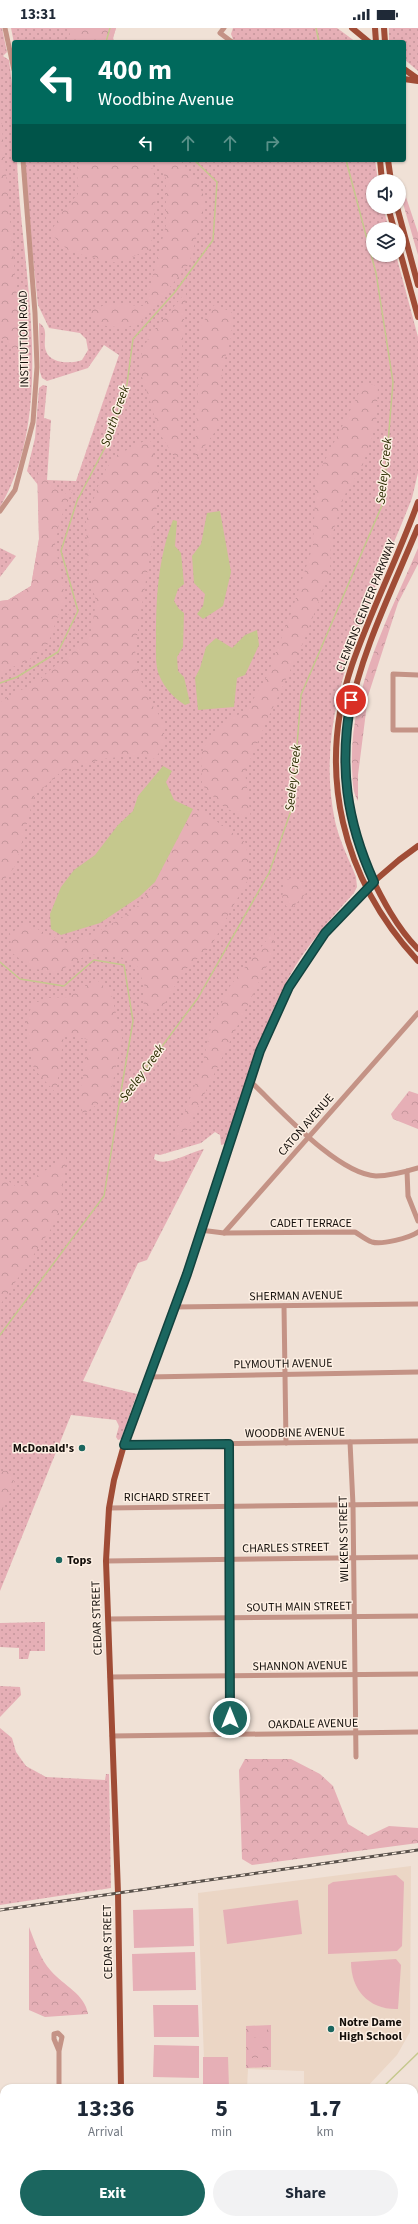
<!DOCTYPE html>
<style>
:root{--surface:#fff;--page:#f2f2f3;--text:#1f2937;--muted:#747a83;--accent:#1b665f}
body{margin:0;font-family:"Source Sans 3",sans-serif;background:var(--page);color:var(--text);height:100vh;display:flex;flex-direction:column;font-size:15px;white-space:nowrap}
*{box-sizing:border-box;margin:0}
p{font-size:13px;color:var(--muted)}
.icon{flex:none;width:22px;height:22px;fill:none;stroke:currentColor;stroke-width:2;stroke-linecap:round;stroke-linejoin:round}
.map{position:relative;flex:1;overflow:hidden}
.side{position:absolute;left:0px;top:2056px;width:418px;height:140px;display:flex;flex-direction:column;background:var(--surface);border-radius:12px 12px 0 0;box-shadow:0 1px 3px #0004}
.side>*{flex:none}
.banner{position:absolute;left:12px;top:12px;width:394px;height:122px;border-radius:4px;box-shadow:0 1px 3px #0004;background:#00695c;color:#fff;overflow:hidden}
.buttons{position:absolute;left:366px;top:146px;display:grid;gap:8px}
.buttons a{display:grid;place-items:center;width:40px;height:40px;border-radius:50%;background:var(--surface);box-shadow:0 1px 3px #0004;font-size:20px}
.pin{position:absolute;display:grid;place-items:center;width:34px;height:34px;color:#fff;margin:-17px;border:2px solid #fff;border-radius:50%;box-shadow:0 1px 4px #0007}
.me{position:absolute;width:44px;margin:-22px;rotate:0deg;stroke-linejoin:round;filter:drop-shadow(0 0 3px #0008)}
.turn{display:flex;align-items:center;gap:14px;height:84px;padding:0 20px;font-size:18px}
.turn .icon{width:52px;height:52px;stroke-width:2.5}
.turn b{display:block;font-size:28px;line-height:34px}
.lanes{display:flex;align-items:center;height:38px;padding:0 20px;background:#0003;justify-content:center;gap:20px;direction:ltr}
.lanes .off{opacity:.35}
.eta{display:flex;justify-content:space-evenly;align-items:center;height:68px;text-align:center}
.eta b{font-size:24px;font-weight:700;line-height:28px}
.action{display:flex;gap:8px;margin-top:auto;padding:8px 20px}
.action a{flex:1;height:46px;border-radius:24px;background:var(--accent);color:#fff;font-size:16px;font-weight:700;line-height:46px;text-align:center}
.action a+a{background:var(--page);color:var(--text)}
.status{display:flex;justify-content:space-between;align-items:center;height:28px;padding:0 20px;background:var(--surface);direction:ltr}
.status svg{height:11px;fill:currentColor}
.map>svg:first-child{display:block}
.built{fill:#ebd6c5}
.grass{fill:url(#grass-dots)}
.forest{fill:url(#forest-crowns)}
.pitch{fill:#e6afb6}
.water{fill:#c5c88d}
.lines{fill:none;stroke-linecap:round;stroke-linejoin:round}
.stream{stroke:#c5c88d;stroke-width:1.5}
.minor{stroke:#c49386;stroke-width:5}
.major{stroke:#a04c36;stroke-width:6}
.rail-casing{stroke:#58504a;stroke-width:3}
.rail{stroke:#fdefe3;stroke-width:1.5;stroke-dasharray:4.5;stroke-linecap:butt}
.route-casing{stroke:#12423e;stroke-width:10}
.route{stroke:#1b665f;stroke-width:7}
.poi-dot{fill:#1b665f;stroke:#fdefe3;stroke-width:1.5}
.labels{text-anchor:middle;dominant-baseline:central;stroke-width:3;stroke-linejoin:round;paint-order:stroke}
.street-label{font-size:12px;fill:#130e0a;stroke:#fdefe3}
.poi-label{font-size:12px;font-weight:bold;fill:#130e0a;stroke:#fdefe3;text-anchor:start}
.water-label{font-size:13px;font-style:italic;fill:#2b2c00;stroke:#fdefe3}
</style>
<div class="status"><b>13:31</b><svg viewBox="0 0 49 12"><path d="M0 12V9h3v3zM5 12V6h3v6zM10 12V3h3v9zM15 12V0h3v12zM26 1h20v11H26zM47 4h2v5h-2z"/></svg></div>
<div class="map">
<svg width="418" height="2196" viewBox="0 0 418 2196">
<defs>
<pattern id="grass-dots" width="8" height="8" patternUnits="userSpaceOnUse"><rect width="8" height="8" fill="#e6afb6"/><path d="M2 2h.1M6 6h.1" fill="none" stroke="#c4959b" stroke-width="1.8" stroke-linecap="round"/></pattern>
<pattern id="forest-crowns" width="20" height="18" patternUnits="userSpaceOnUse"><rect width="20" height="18" fill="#e6afb6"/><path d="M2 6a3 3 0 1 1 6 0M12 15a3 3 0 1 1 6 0" fill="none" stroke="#c4959b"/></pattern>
</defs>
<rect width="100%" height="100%" fill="#f0e1d6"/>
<path class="built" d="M411,1838L410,2004L397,2027L366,2060H304V2043L248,2041L247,2060H205L198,1865Z"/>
<g class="grass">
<path d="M0,0H2L7,24L3,28L9,32L14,73V132H17C21,241 58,379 0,479Z"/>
<path d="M11,0H116L113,10L114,14L14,15Z"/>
<path d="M233,0H337L356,14H234L231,6Z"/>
<path d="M389,0H418V43L404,31V14L389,13Z"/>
<path d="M25,132H375L378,153H373V179H383L389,201H373V227H396L418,309V445L412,470C373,571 311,680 335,793C339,812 349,831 356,849L357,859L354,865C330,891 306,918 289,949C261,1002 244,1060 225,1116L221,1117L220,1107L215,1104L201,1115L160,1127L155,1126L154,1131C165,1140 190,1124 204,1121L147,1232L138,1235L83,1353L137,1366L121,1411L118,1412L116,1409L119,1398L116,1392L71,1387L0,1563V573L8,572L31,558L39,511L38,457L27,443L35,410L39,360L43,357L47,358L44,390L51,392L47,452L76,453L119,327L104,317L88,340L47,353L42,350L40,344L39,295C50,301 42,313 46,323C50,336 72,336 82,332L88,322L86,311L80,305L49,300L38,277L28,183Z"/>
<path d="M0,520L16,528L0,549Z"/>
<path d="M45,1594V1623H30L28,1631H19V1620L0,1619V1595Z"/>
<path d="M0,1658L20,1659L21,1667L0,1689Z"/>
<path d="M0,1700L12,1710L16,1724L26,1738L46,1749L105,1752L106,1746H109L111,1860L0,1877Z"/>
</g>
<g class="forest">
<path d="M69,0H116L113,10L114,14H71Z"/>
<path d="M0,77L22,327L20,336L11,317L0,309Z"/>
<path d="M80,132H150L157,157L151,221L117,235L70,224L50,205L63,183L78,166L77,138Z"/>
<path d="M153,132H180L203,165V186L189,236L141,294L125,300L99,297L90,283L107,276L145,278L166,197V150Z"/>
<path d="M403,160L418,205V227L402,172Z"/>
<path d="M186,264L181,335L180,428L175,430L158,403L152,379L139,340L142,323L150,307Z"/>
<path d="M214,277L232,284V306L222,341L219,398L195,432L200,299Z"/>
<path d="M364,355L378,358L376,396L362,439L344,468L331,511L330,544L303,615L268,690L245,744L251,791L225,780L202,757L201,727L207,713L228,691L245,684L265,653L291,585L313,518L316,450Z"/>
<path d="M150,410L159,453L155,496L135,621L137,643L151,675L163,693L165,715L155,731L134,727L103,731L62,743L34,768L16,837L0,857V674L39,652L91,606L96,573L88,543L86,493L101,450L113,429Z"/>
<path d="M37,442L63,467L74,459L60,492L55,516L65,569L48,616L30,631L0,645V573L8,572L31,558L39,511Z"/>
<path d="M418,520V536L398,575L368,668L358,747V773C352,763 353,753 352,741C349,662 388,591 418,520Z"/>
<path d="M193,781L204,784L246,815L250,848L211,918L183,944L162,980L143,985L145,959L137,938L124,930L89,926L56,945L31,940L11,924L10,905L27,896L66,915L95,905L127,887L140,876L155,854Z"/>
<path d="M294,849L304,855L306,865L293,879H287L282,872L284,853Z"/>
<path d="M274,903L273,925L186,1104L171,1110L182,1092L202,1038L212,995L230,958Z"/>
<path d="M96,951L111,965L122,1010L110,1068L83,1086L79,1069L90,1012L64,1006L56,1065L34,1041L26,996L32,976L48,970L69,969Z"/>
<path d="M409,1063L418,1066V1101L393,1091L391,1086Z"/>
<path d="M66,1129L60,1180L53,1198L0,1277V1147L18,1160Z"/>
<path d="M8,1442L15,1455L0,1486V1444Z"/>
<path d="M245,1731H291L320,1746L333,1758L348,1796L368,1808L389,1798L418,1800V1815L252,1837L242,1831L239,1742Z"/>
<path d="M29,1899C35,1914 40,1931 51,1943C64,1958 85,1966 88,1986L45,1989L29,1982Z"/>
<path d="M271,1997V2039L246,2040V1998Z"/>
</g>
<g class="pitch">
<path d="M396,1847L404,1854L402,1918L397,1923L328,1926V1857L333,1854Z"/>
<path d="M298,1872L302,1906L227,1916L223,1882Z"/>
<path d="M193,1880L194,1918L134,1920L133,1882Z"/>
<path d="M195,1924L196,1962L133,1963L132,1926Z"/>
<path d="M396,1931L401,1937L398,1981C369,1982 351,1962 351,1934Z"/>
<path d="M153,1977H198L199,2009H154Z"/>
<rect x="250" y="2000" width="17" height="7"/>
<path d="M267,2009V2017H250V2010Z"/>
<path d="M154,2017L199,2018V2050L153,2049Z"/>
<rect x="250" y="2020" width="17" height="7"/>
<path d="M203,2029H228L229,2060H203Z"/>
<rect x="250" y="2030" width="17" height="7"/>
</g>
<g class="water">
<path d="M220,483L231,544L223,578L203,591L197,586L203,578L205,566L194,555L192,528L201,516L207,485Z"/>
<path d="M173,492L177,493L175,518L181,525L184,556L178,561L174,573L179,581L184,585L183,619L177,629L178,643L184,649L190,675L185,677C173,669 165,661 159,647C155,637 156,621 156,611C156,569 158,531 173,492Z"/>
<path d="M257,602L259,617L245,647L237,650L234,679L198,682L195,650L200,640L206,619L216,610L232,620L245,607Z"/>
<path d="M163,738L172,743L166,754L174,772L193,781L155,854L139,869L100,895L61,907L51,901L50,886L61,859L74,842L95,827L118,797L133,783L138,768Z"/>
</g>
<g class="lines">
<g class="stream">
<path d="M316,0L319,14"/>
<path d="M106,14L110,0"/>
<path d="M0,655L17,649L58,624L78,583L61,523L77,473L111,408L127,356L133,311L175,264L213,212L217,154L194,132"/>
<path d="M0,934L20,951L64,958L94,932L124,937L133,993L119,1075"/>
<path d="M0,1307L104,1168L119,1076L198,970L269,845L292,780L301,667L383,475L393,354L376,245L346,132"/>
<path d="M382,2060L418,2025"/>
<path d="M313,2196L314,2192"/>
</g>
<g class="minor">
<path d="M5,0L14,42"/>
<path d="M224,0L220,5L232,14"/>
<path d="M0,483L15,462L33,394L37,339L35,285L23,132"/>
<path d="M418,647L393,646V702H418"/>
<path d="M250,1053C279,1080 337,1146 376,1148C390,1148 405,1144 418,1140"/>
<path d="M407,1143L408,1168L418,1193"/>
<path d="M200,1202L224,1205L418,985"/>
<path d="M224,1205L355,1204C360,1207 366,1212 372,1214C382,1217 409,1210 418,1204"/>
<path d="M284,1278L286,1415"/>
<path d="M174,1279L418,1276"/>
<path d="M148,1349L418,1344"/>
<path d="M350,1414L353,1477L356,1729"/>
<path d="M229,1416L230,1707"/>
<path d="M124,1417L418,1413"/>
<path d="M109,1480L418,1476"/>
<path d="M106,1533L418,1529"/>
<path d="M108,1591L418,1588"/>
<path d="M110,1649L418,1646"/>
<path d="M112,1708L418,1704"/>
<path d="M59,2060V2023L62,2009L58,2005L54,2006V2011L59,2023"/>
<path d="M91,2192V2196"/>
</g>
<g class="major">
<path d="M352,0L369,14"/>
<path d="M375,0L376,14"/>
<path d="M384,0L385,14"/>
<path d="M404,41L418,51"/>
<path d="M404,51L418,53"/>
<path d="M380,132L382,153"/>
<path d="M388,132L391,153"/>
<path d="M388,179L394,201"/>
<path d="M397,179L418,257"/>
<path d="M399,220L418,289"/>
<path d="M418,474C398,530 371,582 352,637C316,744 342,851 418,933"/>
<path d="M418,499C369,617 311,717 369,844C382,871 397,900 418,921"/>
<path d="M121,2060L118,1865L106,1533L109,1480L114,1452L124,1417L187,1246L260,1023L289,959L325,905L371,856L399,832L418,818"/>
<path d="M0,2104H4"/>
<path d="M414,2132L418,2133"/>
</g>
<g class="rail-casing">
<path id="rail" d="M0,1882L418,1822"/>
</g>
<use href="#rail" class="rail"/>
</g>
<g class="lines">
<g class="route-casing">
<path id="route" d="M230,1690L229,1416L124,1417L187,1246L260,1023L289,959L325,905L374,854C346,792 339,738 351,672"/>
</g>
<use href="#route" class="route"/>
</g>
<g class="poi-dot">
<circle cx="82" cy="1420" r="4"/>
<circle cx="59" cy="1532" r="4"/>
<circle cx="331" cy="2001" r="4"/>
</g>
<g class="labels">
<g class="street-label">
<text transform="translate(24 311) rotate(-91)">INSTITUTION ROAD</text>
<text transform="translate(366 578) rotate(-68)">CLEMENS CENTER PARKWAY</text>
<text transform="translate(306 1097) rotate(-49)">CATON AVENUE</text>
<text x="311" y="1195">CADET TERRACE</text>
<text transform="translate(296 1268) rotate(-1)">SHERMAN AVENUE</text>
<text transform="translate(283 1336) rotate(-1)">PLYMOUTH AVENUE</text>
<text transform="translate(295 1405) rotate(-1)">WOODBINE AVENUE</text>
<text x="167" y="1469">RICHARD STREET</text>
<text transform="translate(344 1511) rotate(-91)">WILKENS STREET</text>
<text transform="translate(286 1520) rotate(-1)">CHARLES STREET</text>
<text transform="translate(299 1579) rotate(-1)">SOUTH MAIN STREET</text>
<text transform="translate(97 1590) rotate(-92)">CEDAR STREET</text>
<text transform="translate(300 1638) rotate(-1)">SHANNON AVENUE</text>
<text transform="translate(313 1696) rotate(-1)">OAKDALE AVENUE</text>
<text transform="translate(108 1914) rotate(-91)">CEDAR STREET</text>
</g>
<g class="poi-label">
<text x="74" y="1420" text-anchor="end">McDonald's</text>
<text x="67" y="1532">Tops</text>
<text x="339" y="1994">Notre Dame<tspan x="339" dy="14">High School</tspan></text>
</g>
<g class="water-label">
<text transform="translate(115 388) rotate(-71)">South Creek</text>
<text transform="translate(384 443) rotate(-84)">Seeley Creek</text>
<text transform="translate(293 750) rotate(-84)">Seeley Creek</text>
<text transform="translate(142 1045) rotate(-54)">Seeley Creek</text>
</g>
</g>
</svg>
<div class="buttons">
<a><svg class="icon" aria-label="sound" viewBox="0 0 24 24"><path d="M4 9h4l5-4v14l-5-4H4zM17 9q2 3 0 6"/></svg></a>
<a><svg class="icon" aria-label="layers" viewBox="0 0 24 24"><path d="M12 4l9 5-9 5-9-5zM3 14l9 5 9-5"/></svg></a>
</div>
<div class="pin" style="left:351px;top:672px;background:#d93025"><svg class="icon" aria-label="arrive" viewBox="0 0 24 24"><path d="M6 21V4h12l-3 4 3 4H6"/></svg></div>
<svg class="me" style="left:230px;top:1690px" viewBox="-20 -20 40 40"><circle r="17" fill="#1b665f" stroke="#fff" stroke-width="3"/><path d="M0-11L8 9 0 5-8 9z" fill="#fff"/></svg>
<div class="banner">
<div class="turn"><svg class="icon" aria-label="left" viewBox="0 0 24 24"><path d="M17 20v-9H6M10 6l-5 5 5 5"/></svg><div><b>400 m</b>Woodbine Avenue</div></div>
<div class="lanes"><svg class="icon" aria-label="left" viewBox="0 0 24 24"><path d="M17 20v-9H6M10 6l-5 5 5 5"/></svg><svg class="icon off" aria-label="ahead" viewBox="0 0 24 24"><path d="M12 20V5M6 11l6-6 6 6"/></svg><svg class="icon off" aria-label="ahead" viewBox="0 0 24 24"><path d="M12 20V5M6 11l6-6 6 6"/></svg><svg class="icon off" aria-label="right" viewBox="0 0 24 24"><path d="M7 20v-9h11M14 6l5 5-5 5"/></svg></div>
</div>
<section class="side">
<div class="eta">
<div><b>13:36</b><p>Arrival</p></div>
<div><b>5</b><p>min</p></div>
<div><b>1.7</b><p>km</p></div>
</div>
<div class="action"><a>Exit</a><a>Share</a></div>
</section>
</div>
